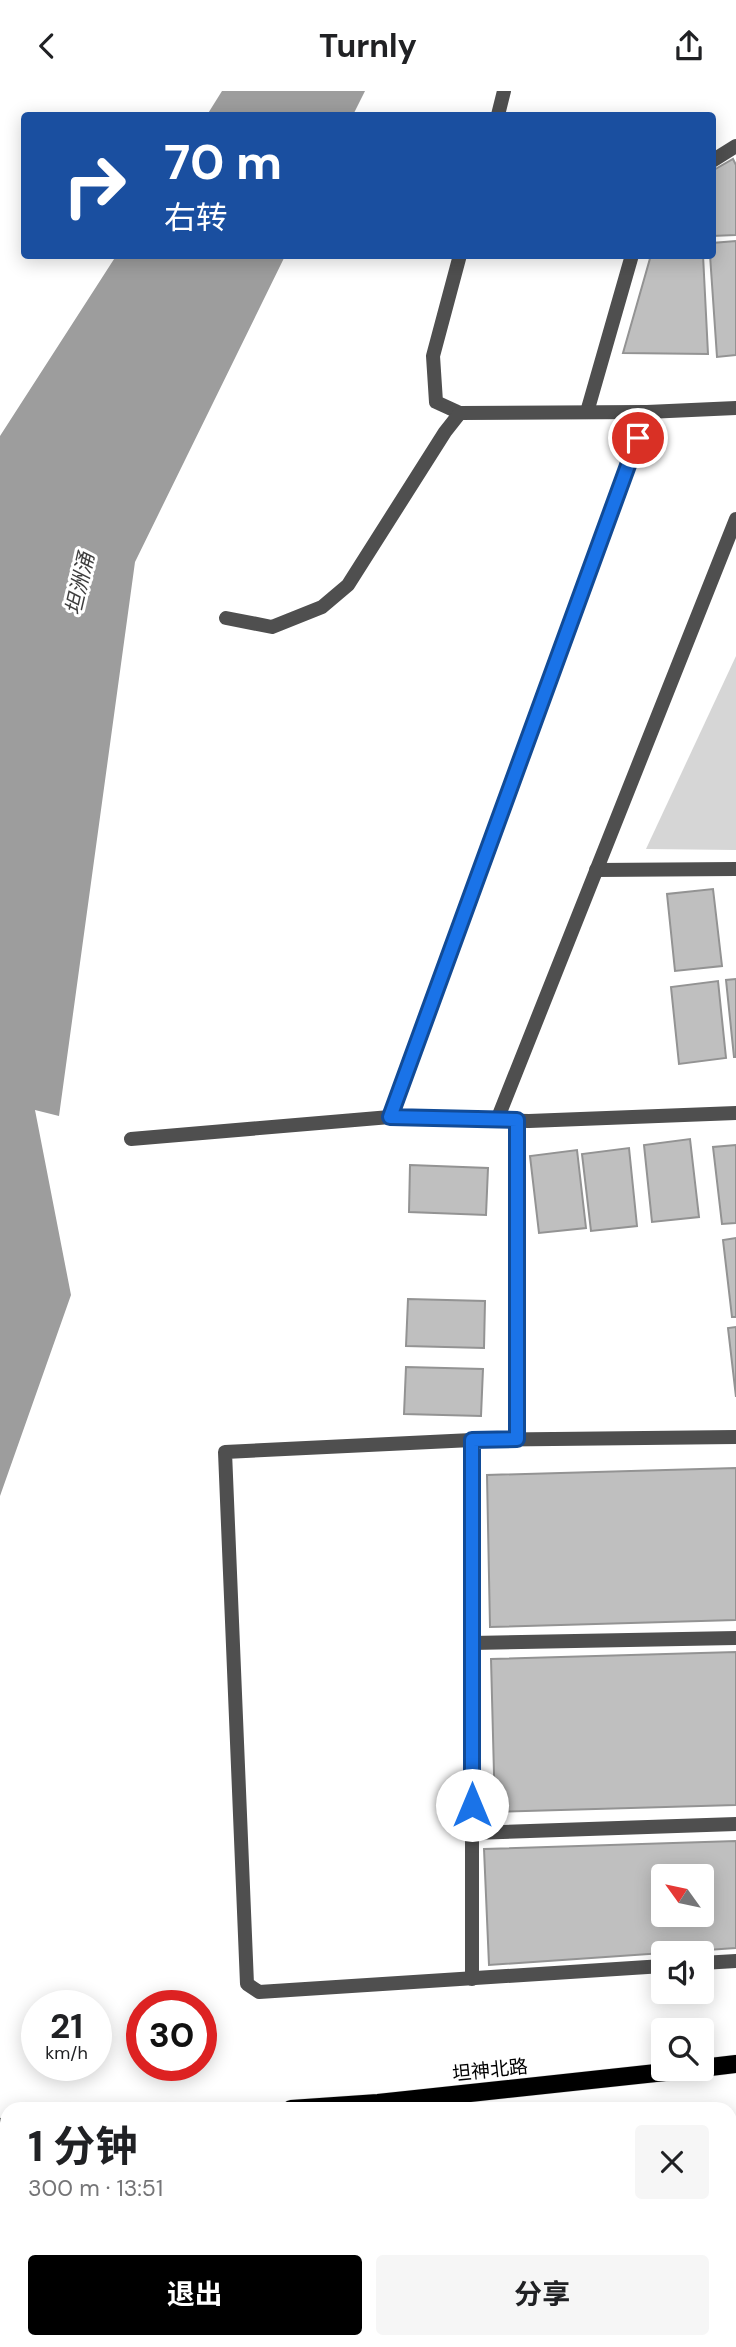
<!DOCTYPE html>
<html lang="zh">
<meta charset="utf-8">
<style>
:root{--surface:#fff;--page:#f6f6f6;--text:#202124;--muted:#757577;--accent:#000}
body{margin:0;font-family:"DM Sans","Noto Sans SC",sans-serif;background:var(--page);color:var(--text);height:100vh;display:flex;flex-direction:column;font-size:26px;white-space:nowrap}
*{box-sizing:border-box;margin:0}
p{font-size:23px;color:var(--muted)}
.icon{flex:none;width:38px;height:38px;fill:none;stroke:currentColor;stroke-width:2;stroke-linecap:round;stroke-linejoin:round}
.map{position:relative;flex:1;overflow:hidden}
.panel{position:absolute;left:0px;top:2011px;width:737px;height:247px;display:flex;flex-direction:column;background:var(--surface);border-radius:21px 21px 0 0;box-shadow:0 4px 18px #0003}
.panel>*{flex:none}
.banner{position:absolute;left:21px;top:21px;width:695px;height:147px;border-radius:7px;box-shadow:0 4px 18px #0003;background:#1a4fa0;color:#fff;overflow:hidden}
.needle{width:46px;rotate:303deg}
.fabs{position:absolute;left:651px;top:1773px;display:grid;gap:14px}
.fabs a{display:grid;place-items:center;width:63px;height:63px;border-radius:7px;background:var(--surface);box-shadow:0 4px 18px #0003;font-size:35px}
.speed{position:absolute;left:21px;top:1899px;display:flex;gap:14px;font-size:35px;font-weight:700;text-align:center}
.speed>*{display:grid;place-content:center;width:91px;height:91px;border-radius:50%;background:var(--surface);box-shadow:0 4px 18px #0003;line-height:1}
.speed small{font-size:18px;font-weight:400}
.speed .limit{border:10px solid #d22;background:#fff;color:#111}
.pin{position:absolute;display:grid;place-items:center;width:60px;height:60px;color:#fff;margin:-30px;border:4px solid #fff;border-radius:50%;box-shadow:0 2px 7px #0007}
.me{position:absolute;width:77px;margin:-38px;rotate:0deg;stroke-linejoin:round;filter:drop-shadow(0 0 5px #0008)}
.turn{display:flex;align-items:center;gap:24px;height:147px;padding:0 28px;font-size:32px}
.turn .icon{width:91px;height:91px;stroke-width:2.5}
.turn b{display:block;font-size:49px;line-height:60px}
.round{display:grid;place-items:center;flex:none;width:74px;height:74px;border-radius:7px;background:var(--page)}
.headline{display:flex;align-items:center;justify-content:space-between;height:119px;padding:0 28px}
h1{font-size:42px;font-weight:700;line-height:52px}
.cta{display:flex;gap:14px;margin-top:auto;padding:14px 28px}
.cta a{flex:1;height:80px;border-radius:7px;background:var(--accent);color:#fff;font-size:28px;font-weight:700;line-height:80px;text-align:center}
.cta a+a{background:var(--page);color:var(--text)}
header{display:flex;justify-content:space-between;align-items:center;height:91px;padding:0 28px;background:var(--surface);font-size:32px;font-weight:700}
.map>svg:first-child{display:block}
.green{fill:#d6d6d6}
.water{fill:#9d9d9d}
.building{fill:#bfbfbf;stroke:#939393;stroke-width:2;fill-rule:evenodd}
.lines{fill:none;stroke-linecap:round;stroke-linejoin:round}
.primary-casing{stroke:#dbdbdb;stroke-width:19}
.service{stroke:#4f4f4f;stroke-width:14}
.minor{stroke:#4f4f4f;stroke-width:14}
.primary{stroke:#000;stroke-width:18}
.route-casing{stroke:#114b97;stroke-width:18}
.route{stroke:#1a73e8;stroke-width:12}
.labels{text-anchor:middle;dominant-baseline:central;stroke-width:6;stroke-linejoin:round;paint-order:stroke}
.street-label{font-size:19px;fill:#000;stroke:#fff}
.water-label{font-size:21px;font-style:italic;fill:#3e3e3e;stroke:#fff}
</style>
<header><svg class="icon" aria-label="back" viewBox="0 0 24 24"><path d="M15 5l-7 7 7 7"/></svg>Turnly<svg class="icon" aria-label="share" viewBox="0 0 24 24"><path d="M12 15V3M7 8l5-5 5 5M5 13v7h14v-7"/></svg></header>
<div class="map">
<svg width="736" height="2256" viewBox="0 0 736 2256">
<rect width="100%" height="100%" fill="#fff"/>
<g class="green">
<path d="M736,565V759L646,758Z"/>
<path d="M81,2251L279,2250L280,2256H81Z"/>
</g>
<g class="water">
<path d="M222,0H365L353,24H207Z"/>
<path d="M116,165H285L135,471L59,1025L35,1019L71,1204L0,1405V345Z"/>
</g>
<g class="building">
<path d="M733,68L736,74V144L712,145V80Z"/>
<path d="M736,150V264L717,266L710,164H712V152Z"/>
<path d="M651,164H703L708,263L623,262Z"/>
<path d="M713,798L722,875L675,880L667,803Z"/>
<path d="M736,888V966H734L726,889Z"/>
<path d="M718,890L726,967L679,973L671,896Z"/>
<path d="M690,1048L699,1126L652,1131L644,1054Z"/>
<path d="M736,1054V1132L722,1133L713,1056Z"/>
<path d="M629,1057L637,1135L591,1140L582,1063Z"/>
<path d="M577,1059L586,1137L539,1142L530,1065Z"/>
<path d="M410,1074L488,1077L486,1124L409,1121Z"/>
<path d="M736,1147V1226H732L723,1149Z"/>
<path d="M408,1208L485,1210L484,1257L406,1255Z"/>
<path d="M736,1236V1306L728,1237Z"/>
<path d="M406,1276L483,1278L481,1325L404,1323Z"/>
<path d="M736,1377V1529L490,1536L487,1384Z"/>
<path d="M736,1561V1714L495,1721L491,1568Z"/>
<path d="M736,1750V1857L489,1874L484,1758ZM663,1785H702V1824H663Z"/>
<path d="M730,2165H736V2256H685L684,2250H730Z"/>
<path d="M359,2250H512V2256H357Z"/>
<path d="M591,2250H684L685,2256H591Z"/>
</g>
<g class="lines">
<g class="primary-casing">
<g id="primary">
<path d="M702,1977L736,1973"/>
<path d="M291,2018L378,2012L693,1978"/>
<path d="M0,2036H7"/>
<path d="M730,2054L736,2053"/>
<path d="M0,2100H7"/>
</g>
</g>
<g class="service">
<path d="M712,70L736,55"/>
<path d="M587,321L632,164"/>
<path d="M596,779L736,778"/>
<path d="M497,1029L736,428"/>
</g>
<g class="minor">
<path d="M498,24L504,0"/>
<path d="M460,164L433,265L436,311L460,322"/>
<path d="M226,527L272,536L322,516L348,494L445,341L460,322L647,321"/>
<path d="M390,1026L647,321L736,317"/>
<path d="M517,1029V1348"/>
<path d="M131,1048L390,1026L529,1030L736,1022"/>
<path d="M472,1349L225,1361L247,1893L259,1901L663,1875"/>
<path d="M472,1552L736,1547"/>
<path d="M472,1742L736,1733"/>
<path d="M702,1872L736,1870"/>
<path d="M472,1888V1349L736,1346"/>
</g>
<use href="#primary" class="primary"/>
</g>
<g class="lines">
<g class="route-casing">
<path id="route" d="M472,1714V1349L517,1348V1029L390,1026L638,347"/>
</g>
<use href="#route" class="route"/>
</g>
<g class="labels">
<g class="street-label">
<text transform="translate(490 1979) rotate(-6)">坦神北路</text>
</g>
<g class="water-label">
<text transform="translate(80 493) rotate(-77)">坦洲涌</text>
</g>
</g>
</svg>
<div class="fabs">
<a><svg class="needle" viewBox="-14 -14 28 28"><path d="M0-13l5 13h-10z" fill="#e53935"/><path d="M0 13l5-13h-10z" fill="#757577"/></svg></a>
<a><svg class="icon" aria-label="sound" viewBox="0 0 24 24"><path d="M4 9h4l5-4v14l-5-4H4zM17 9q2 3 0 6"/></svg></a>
<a><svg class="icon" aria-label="search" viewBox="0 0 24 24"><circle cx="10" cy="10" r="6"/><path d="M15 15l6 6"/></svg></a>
</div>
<div class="speed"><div>21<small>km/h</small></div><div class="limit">30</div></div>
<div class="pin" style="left:638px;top:347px;background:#d93025"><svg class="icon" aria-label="arrive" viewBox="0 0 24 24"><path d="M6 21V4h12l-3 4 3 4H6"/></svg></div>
<svg class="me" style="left:472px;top:1714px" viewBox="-20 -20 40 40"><circle r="19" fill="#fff"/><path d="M0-13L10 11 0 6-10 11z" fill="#1a73e8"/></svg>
<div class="banner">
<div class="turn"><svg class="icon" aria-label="right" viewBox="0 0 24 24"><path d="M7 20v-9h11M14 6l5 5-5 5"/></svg><div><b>70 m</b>右转</div></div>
</div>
<section class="panel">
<div class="headline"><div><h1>1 分钟</h1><p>300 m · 13:51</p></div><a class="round"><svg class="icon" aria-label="close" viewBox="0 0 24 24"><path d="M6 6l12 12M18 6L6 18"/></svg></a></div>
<div class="cta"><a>退出</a><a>分享</a></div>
</section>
</div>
